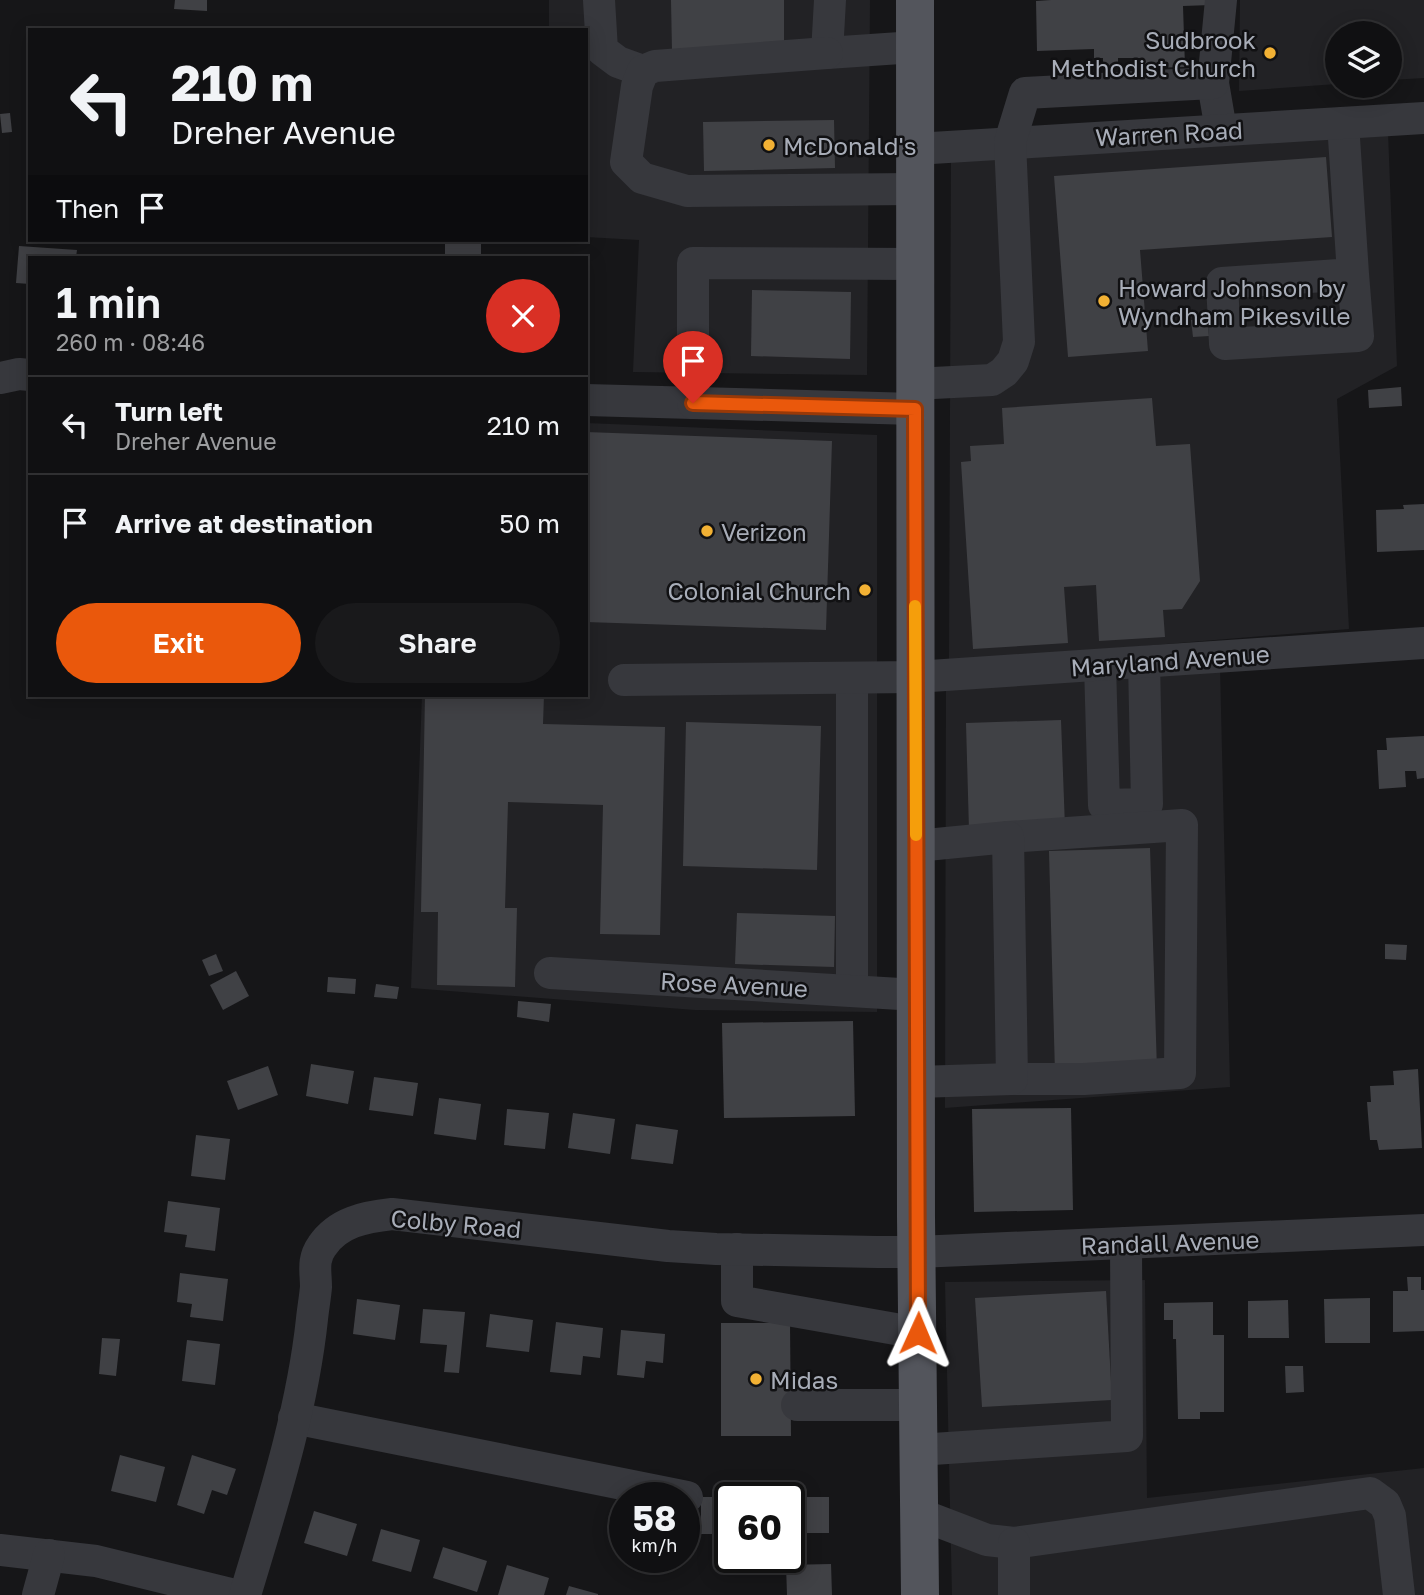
<!DOCTYPE html>
<meta charset="utf-8">
<style>
:root{--surface:#101012;--page:#19191b;--text:#f1f3f6;--muted:#9c9d9f;--line:#303032;--accent:#ea580c}
body{margin:0;font-family:"Golos Text",sans-serif;background:var(--page);color:var(--text);height:100vh;display:flex;flex-direction:column;font-size:26px;white-space:nowrap}
*{box-sizing:border-box;margin:0}
p{font-size:23px;color:var(--muted)}
.icon{flex:none;width:38px;height:38px;fill:none;stroke:currentColor;stroke-width:2;stroke-linecap:round;stroke-linejoin:round}
.map{position:relative;flex:1;overflow:hidden}
.panel{position:absolute;left:28px;top:256px;width:560px;height:441px;display:flex;flex-direction:column;background:var(--surface);border-radius:0px;box-shadow:0 4px 18px #0003,0 0 0 2px var(--line)}
.panel>*{flex:none}
.top-card{position:absolute;left:28px;top:28px;width:560px;height:214px;border-radius:0px;box-shadow:0 4px 18px #0003,0 0 0 2px var(--line);background:#101012;color:var(--text);overflow:hidden}
.buttons{position:absolute;left:1325px;top:21px;display:grid;gap:14px}
.buttons a{display:grid;place-items:center;width:77px;height:77px;border-radius:50%;background:var(--surface);box-shadow:0 4px 18px #0003,0 0 0 2px var(--line);font-size:35px}
.speed{position:absolute;left:609px;top:1482px;display:flex;gap:14px;font-size:35px;font-weight:700;text-align:center}
.speed>*{display:grid;place-content:center;width:91px;height:91px;border-radius:50%;background:var(--surface);box-shadow:0 4px 18px #0003,0 0 0 2px var(--line);line-height:1}
.speed small{font-size:18px;font-weight:400}
.speed .limit{border:4px solid #111;border-radius:10px;background:#fff;color:#111}
.pin{position:absolute;display:grid;place-items:center;width:60px;height:60px;color:#fff;margin:-72px -30px;border-radius:50% 50% 50% 0;rotate:-45deg;box-shadow:0 0 7px #0007}
.pin .icon{rotate:45deg}
.me{position:absolute;width:77px;margin:-38px;rotate:1deg;stroke-linejoin:round;filter:drop-shadow(0 0 5px #0008)}
.turn{display:flex;align-items:center;gap:24px;height:147px;padding:0 28px;font-size:32px}
.turn .icon{width:91px;height:91px;stroke-width:2.5}
.turn b{display:block;font-size:49px;line-height:60px}
.then{display:flex;align-items:center;height:66px;padding:0 28px;background:#0003;gap:14px;font-size:26px}
.round{display:grid;place-items:center;flex:none;width:74px;height:74px;border-radius:37px;background:var(--page)}
.summary{display:flex;align-items:center;justify-content:space-between;height:119px;padding:0 28px}
h1{font-size:42px;font-weight:600;line-height:52px}
.button{display:flex;gap:14px;margin-top:auto;padding:14px 28px}
.button a{flex:1;height:80px;border-radius:42px;background:var(--accent);color:#fff;font-size:28px;font-weight:600;line-height:80px;text-align:center}
.button a+a{background:var(--page);color:var(--text)}
ul{padding:0;list-style:none}
li{display:flex;align-items:center;gap:21px;height:98px;padding:0 28px;border-top:2px solid var(--line)}
li div{flex:1}
li b{display:block;font-size:26px}
li em{font-style:normal}
.map>svg:first-child{display:block}
.built{fill:#222225}
.building{fill:#404145}
.lines{fill:none;stroke-linecap:round;stroke-linejoin:round}
.minor{stroke:#37383d;stroke-width:32}
.major{stroke:#53555c;stroke-width:38}
.route-casing{stroke:#983908;stroke-width:18}
.route{stroke:#ea580c;stroke-width:12}
.slow{stroke:#f59e0b;stroke-width:12}
.poi-dot{fill:#f2b134;stroke:#111113;stroke-width:2.5}
.labels{text-anchor:middle;dominant-baseline:central;stroke-width:5;stroke-linejoin:round;paint-order:stroke}
.poi-label{font-size:24px;fill:#a8adb8;stroke:#111113;text-anchor:start}
.street-label{font-size:24px;fill:#a8adb8;stroke:#111113}
</style>
<div class="map">
<svg width="1424" height="1595" viewBox="0 0 1424 1595">
<rect width="100%" height="100%" fill="#161618"/>
<g class="built">
<path d="M549,0H870L867,375L633,372L639,240L586,237V30H549Z"/>
<path d="M1240,0H1424V78L1390,80V33H1337V84L1239,91Z"/>
<path d="M1388,132L1397,366L1337,399L1349,629L949,662L951,161Z"/>
<path d="M586,423L877,435V1012L695,1010L411,988L422,695H586Z"/>
<path d="M1220,667L1230,1087L945,1108L946,690Z"/>
<path d="M1145,1280L1147,1498L1424,1468V1595H952L945,1282Z"/>
</g>
<g class="building">
<path d="M175,0H207V11L174,9Z"/>
<path d="M671,0H784V50L672,51Z"/>
<path d="M1051,0H1211V5L1183,6L1185,67L1142,68V58H1118V68H1103V58H1094V49L1037,51L1036,1Z"/>
<path d="M10,113L12,132L2,133L0,114Z"/>
<path d="M834,120L835,168L704,171L703,122Z"/>
<path d="M1326,157L1332,237L1140,250L1148,351L1068,357L1054,176Z"/>
<rect x="445" y="240" width="36" height="17"/>
<path d="M19,246L77,250L76,257H30V284L16,283Z"/>
<path d="M752,290L851,292L850,359L751,356Z"/>
<path d="M1207,319L1209,336L1193,337L1191,320Z"/>
<path d="M1401,387L1402,406L1369,408L1368,390Z"/>
<path d="M1152,398L1156,446L1190,444L1200,581L1182,609L1163,610L1165,637L1099,641L1096,585L1064,587L1068,643L973,649L961,462L971,461L970,446L1004,444L1002,408Z"/>
<path d="M586,432L832,441L826,630L586,622Z"/>
<path d="M1424,504V550L1377,552L1376,510L1404,509L1403,505Z"/>
<path d="M425,695H544L543,724L665,727L660,935L600,934L603,805L508,802L505,908H517L515,987L437,985L438,912H421Z"/>
<path d="M1061,720L1065,827L969,830L966,723Z"/>
<path d="M686,722L821,726L817,870L683,866Z"/>
<path d="M1424,736V778L1417,779L1416,771H1405L1406,787L1379,789L1377,750H1387L1386,738Z"/>
<path d="M1150,848L1157,1070L1055,1073L1049,851Z"/>
<path d="M737,913L835,916L834,967L735,964Z"/>
<path d="M1385,944L1407,945L1406,960L1385,959Z"/>
<path d="M216,954L223,971L209,976L202,960Z"/>
<path d="M236,971L249,996L223,1010L210,985Z"/>
<path d="M328,977L356,979L355,994L327,992Z"/>
<path d="M376,984L399,987L397,999L374,997Z"/>
<path d="M518,1001L551,1004L549,1022L517,1017Z"/>
<path d="M853,1021L855,1116L724,1118L722,1023Z"/>
<path d="M311,1064L354,1071L348,1104L306,1096Z"/>
<path d="M268,1066L278,1095L238,1110L227,1081Z"/>
<path d="M1418,1069L1422,1148L1379,1150L1377,1140H1370L1367,1102H1371L1370,1086L1394,1085L1393,1071Z"/>
<path d="M374,1077L418,1083L413,1116L369,1110Z"/>
<path d="M439,1098L481,1104L476,1140L434,1134Z"/>
<path d="M1071,1108L1073,1210L974,1212L972,1109Z"/>
<path d="M507,1109L549,1113L545,1149L504,1145Z"/>
<path d="M573,1113L615,1119L610,1154L568,1148Z"/>
<path d="M636,1124L678,1130L673,1164L631,1159Z"/>
<path d="M196,1135L230,1139L225,1180L191,1176Z"/>
<path d="M168,1201L220,1208L215,1251L185,1247L187,1235L164,1232Z"/>
<path d="M180,1273L228,1279L223,1321L190,1317L192,1304L177,1302Z"/>
<path d="M1407,1277H1421V1290H1424V1331L1393,1332V1291H1408Z"/>
<path d="M1106,1291L1112,1400L982,1407L975,1298Z"/>
<path d="M1370,1298V1343H1325L1324,1299Z"/>
<path d="M357,1299L400,1305L395,1340L353,1334Z"/>
<path d="M1288,1300L1289,1338H1248V1301Z"/>
<path d="M1213,1302V1335H1224V1412H1200V1419H1178L1176,1339H1173V1320H1164V1303Z"/>
<path d="M423,1309L465,1312L459,1373L444,1372L447,1345L420,1343Z"/>
<path d="M490,1314L533,1320L529,1352L486,1347Z"/>
<path d="M556,1322L603,1328L600,1358L583,1356L581,1375L550,1372Z"/>
<path d="M721,1323H790L791,1436H721Z"/>
<path d="M621,1330L665,1334L663,1363L646,1361L644,1378L617,1375Z"/>
<path d="M102,1338L120,1339L116,1376L99,1374Z"/>
<path d="M187,1340L220,1344L215,1385L182,1381Z"/>
<path d="M1285,1366H1303L1304,1392L1286,1393Z"/>
<path d="M120,1455L165,1467L156,1502L111,1491Z"/>
<path d="M192,1455L236,1469L227,1495L212,1490L204,1514L177,1505Z"/>
<rect x="701" y="1497" width="29" height="37"/>
<rect x="789" y="1497" width="40" height="36"/>
<path d="M314,1511L357,1524L347,1556L304,1543Z"/>
<path d="M381,1529L420,1540L411,1572L372,1561Z"/>
<path d="M443,1547L487,1561L477,1592L433,1578Z"/>
<path d="M831,1564L832,1595H787L786,1565Z"/>
<path d="M507,1565L549,1578L544,1595H498Z"/>
<path d="M569,1586L598,1594V1595H566Z"/>
</g>
<g class="lines">
<g class="minor">
<path d="M599,0L602,50L618,62L643,71"/>
<path d="M830,0L827,53L915,47"/>
<path d="M1221,0L1213,83L1221,130"/>
<path d="M827,53L655,66L643,71L637,86L626,162L642,178L687,191L915,189"/>
<path d="M1343,123L1353,274L1222,283L1225,344L1358,336L1353,274"/>
<path d="M915,149L1424,118"/>
<path d="M0,378L19,374L30,375"/>
<path d="M914,384L992,380L1004,372L1013,361L1019,342L1010,142L1025,93L1213,83"/>
<path d="M586,400L915,409"/>
<path d="M693,403V263L915,264"/>
<path d="M1100,665L1104,805L1147,804L1144,662"/>
<path d="M852,678V991"/>
<path d="M624,680L915,677L1424,643"/>
<path d="M1008,837L1182,825L1180,1073L1084,1079H1012"/>
<path d="M916,846L1008,837L1012,1079L917,1082"/>
<path d="M550,973L917,995"/>
<path d="M737,1249V1301L918,1333"/>
<path d="M797,1405H918"/>
<path d="M294,1418L687,1497"/>
<path d="M918,1450L1127,1436L1126,1243"/>
<path d="M919,1514L987,1540L1014,1543L1370,1493L1385,1504L1390,1516L1399,1595"/>
<path d="M1014,1543V1595"/>
<path d="M0,1550L96,1561L235,1595"/>
<path d="M38,1595L49,1555"/>
<path d="M245,1595C272,1505 302,1413 312,1319C313,1309 315,1298 316,1287C316,1272 312,1260 322,1246C338,1222 365,1217 392,1214L668,1246L716,1249L877,1252H917L1424,1230"/>
</g>
<path class="major" d="M915,0L916,1217L920,1595"/>
</g>
<g class="lines">
<g class="route-casing">
<path id="route" d="M693,403L915,409L918,1333"/>
</g>
<use href="#route" class="route"/>
<path class="slow" d="M915,606L916,835"/>
</g>
<g class="poi-dot">
<circle cx="1270" cy="53" r="7"/>
<circle cx="769" cy="145" r="7"/>
<circle cx="1104" cy="301" r="7"/>
<circle cx="707" cy="531" r="7"/>
<circle cx="865" cy="590" r="7"/>
<circle cx="756" cy="1379" r="7"/>
</g>
<g class="labels">
<g class="poi-label">
<text x="1256" y="39" text-anchor="end">Sudbrook<tspan x="1256" dy="28">Methodist Church</tspan></text>
<text x="783" y="145">McDonald's</text>
<text x="1118" y="287">Howard Johnson by<tspan x="1118" dy="28">Wyndham Pikesville</tspan></text>
<text x="721" y="531">Verizon</text>
<text x="851" y="590" text-anchor="end">Colonial Church</text>
<text x="770" y="1379">Midas</text>
</g>
<g class="street-label">
<text transform="translate(1169 133) rotate(-3)">Warren Road</text>
<text transform="translate(1170 660) rotate(-4)">Maryland Avenue</text>
<text transform="translate(734 984) rotate(3)">Rose Avenue</text>
<text transform="translate(456 1223) rotate(5)">Colby Road</text>
<text transform="translate(1170 1242) rotate(-2)">Randall Avenue</text>
</g>
</g>
</svg>
<div class="buttons">
<a><svg class="icon" aria-label="layers" viewBox="0 0 24 24"><path d="M12 4l9 5-9 5-9-5zM3 14l9 5 9-5"/></svg></a>
</div>
<div class="speed"><div>58<small>km/h</small></div><div class="limit">60</div></div>
<div class="pin" style="left:693px;top:403px;background:#d93025"><svg class="icon" aria-label="arrive" viewBox="0 0 24 24"><path d="M6 21V4h12l-3 4 3 4H6"/></svg></div>
<svg class="me" style="left:918px;top:1333px" viewBox="-20 -20 40 40"><path d="M0-17L14 15 0 8-14 15z" fill="#ea580c" stroke="#fff" stroke-width="4"/></svg>
<div class="top-card">
<div class="turn"><svg class="icon" aria-label="left" viewBox="0 0 24 24"><path d="M17 20v-9H6M10 6l-5 5 5 5"/></svg><div><b>210 m</b>Dreher Avenue</div></div>
<div class="then">Then<svg class="icon" aria-label="arrive" viewBox="0 0 24 24"><path d="M6 21V4h12l-3 4 3 4H6"/></svg></div>
</div>
<section class="panel">
<div class="summary"><div><h1>1 min</h1><p>260 m · 08:46</p></div><a class="round" style="background:#d93025;color:#fff"><svg class="icon" aria-label="close" viewBox="0 0 24 24"><path d="M6 6l12 12M18 6L6 18"/></svg></a></div>
<ul>
<li><svg class="icon" aria-label="left" viewBox="0 0 24 24"><path d="M17 20v-9H6M10 6l-5 5 5 5"/></svg><div><b>Turn left</b><p>Dreher Avenue</p></div><em>210 m</em></li>
<li><svg class="icon" aria-label="arrive" viewBox="0 0 24 24"><path d="M6 21V4h12l-3 4 3 4H6"/></svg><div><b>Arrive at destination</b></div><em>50 m</em></li>
</ul>
<div class="button"><a>Exit</a><a>Share</a></div>
</section>
</div>
